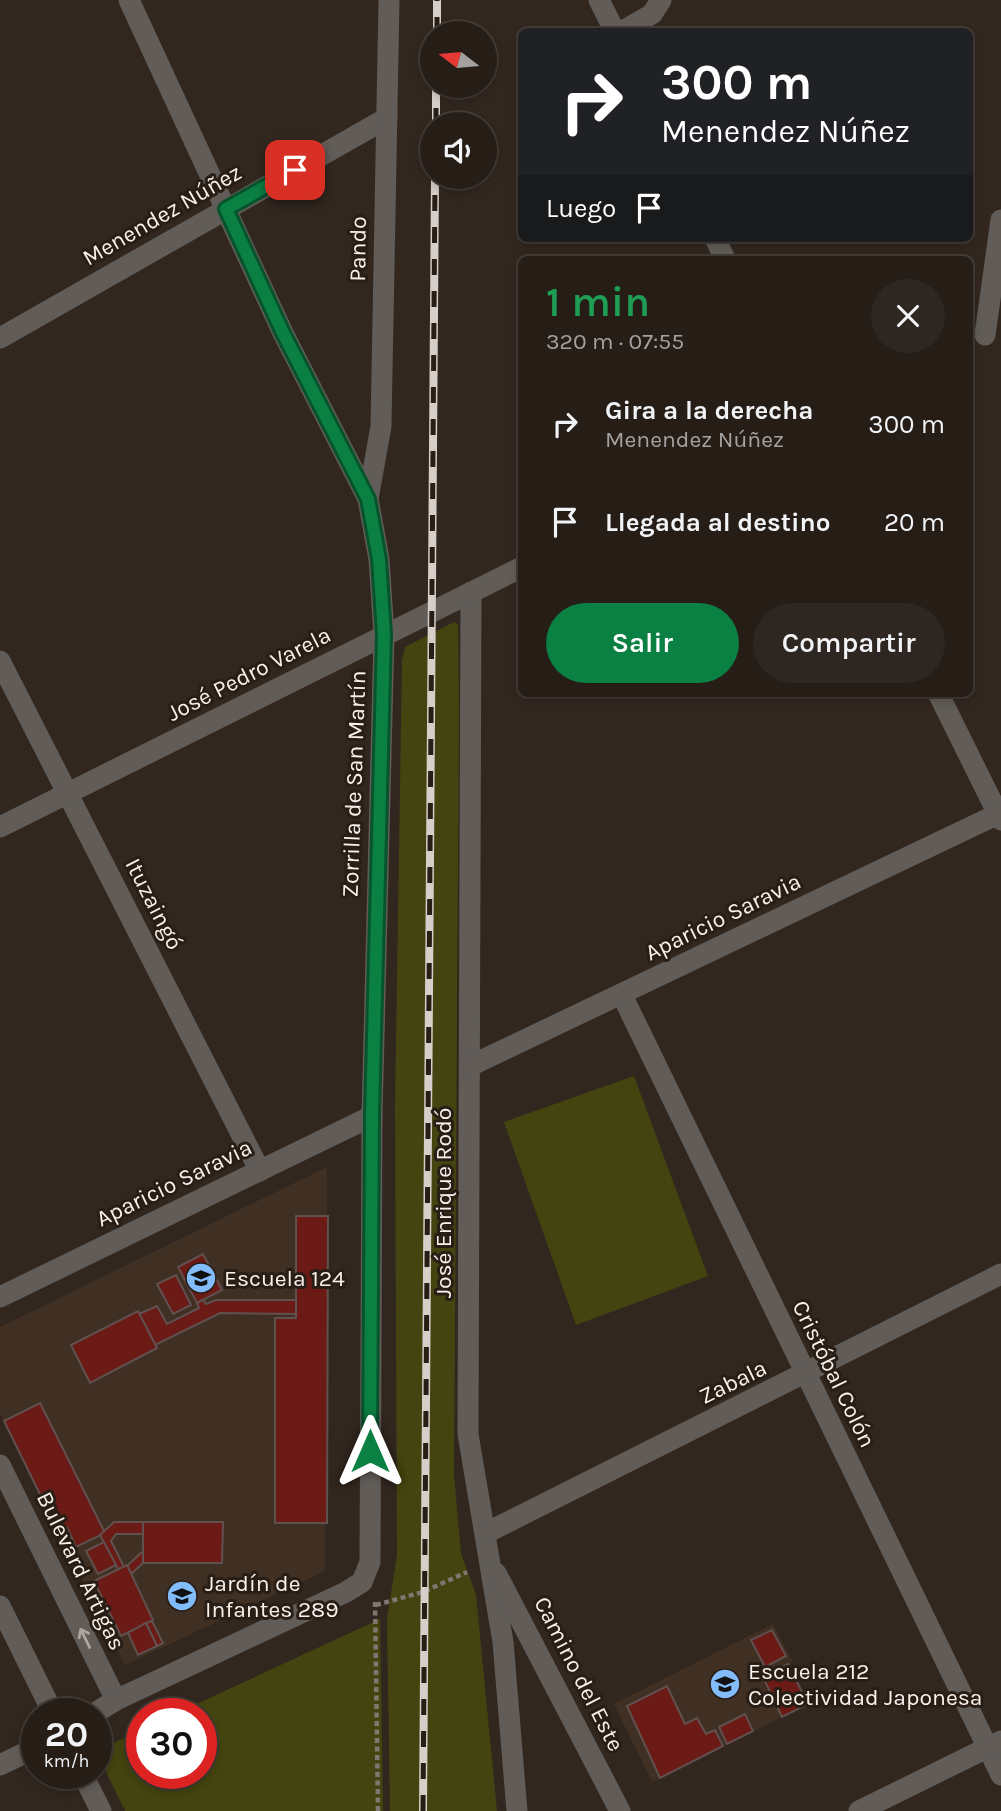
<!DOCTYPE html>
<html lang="es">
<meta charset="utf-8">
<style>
:root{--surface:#261d17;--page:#2e2620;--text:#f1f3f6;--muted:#a4a2a1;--line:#423b36;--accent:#0b8043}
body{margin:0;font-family:Karla,sans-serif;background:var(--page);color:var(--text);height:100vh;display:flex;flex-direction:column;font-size:26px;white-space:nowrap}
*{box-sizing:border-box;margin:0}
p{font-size:23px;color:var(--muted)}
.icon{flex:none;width:38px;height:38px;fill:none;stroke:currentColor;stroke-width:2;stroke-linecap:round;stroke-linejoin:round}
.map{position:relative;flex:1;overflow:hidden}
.details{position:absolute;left:518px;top:256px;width:455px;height:441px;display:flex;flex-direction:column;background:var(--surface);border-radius:10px;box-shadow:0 4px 10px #0003,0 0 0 2px var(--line)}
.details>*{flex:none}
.top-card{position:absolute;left:518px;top:28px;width:455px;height:214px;border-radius:10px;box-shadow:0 4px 10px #0003,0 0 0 2px var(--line);background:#202124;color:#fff;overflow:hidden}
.needle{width:46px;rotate:286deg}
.buttons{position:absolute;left:420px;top:21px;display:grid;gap:14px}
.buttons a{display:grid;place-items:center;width:77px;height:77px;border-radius:50%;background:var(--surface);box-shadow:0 4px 10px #0003,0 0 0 2px var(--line);font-size:35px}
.speed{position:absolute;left:21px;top:1698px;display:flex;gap:14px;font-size:35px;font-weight:700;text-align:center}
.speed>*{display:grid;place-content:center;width:91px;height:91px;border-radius:50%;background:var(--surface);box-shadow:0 4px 10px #0003,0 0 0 2px var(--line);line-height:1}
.speed small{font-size:18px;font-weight:400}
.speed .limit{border:10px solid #d22;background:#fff;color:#111}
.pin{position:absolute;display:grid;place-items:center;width:60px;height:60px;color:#fff;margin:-30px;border-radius:14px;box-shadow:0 4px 10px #0006}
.me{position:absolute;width:77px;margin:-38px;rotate:0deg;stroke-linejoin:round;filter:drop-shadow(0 0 5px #0008)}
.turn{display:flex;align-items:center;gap:24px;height:147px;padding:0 28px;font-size:32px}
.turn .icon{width:91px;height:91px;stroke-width:2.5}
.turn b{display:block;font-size:49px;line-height:60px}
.then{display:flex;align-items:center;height:66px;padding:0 28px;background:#0003;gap:14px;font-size:26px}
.round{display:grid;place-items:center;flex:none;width:74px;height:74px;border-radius:37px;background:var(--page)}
.overview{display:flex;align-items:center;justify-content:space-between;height:119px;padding:0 28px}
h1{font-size:42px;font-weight:600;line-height:52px;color:#1e9e55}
.cta{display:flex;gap:14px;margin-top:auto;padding:14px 28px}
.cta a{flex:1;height:80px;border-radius:42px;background:var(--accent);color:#fff;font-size:28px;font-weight:600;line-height:80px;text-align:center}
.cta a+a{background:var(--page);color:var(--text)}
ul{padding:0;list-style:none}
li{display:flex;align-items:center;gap:21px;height:98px;padding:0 28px}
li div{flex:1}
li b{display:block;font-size:26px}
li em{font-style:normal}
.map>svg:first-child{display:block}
.built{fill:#403024}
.green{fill:#43440f}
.building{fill:#6b1a16;stroke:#60504e;stroke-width:2}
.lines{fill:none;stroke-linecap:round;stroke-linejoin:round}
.path{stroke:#817771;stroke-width:4.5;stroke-dasharray:5 3.5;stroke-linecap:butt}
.minor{stroke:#615c58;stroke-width:21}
.rail-casing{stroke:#d6cec8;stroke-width:8}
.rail{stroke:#281e16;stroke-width:5;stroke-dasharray:16;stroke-linecap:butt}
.oneway{stroke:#ada6a2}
.route-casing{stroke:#07532c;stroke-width:18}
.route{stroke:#0b8043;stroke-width:12}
.labels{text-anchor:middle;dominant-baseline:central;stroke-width:6;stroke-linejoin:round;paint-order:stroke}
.street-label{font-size:23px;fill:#f9f1ec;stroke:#281e16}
.poi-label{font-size:23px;fill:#f9f1ec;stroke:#281e16;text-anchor:start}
</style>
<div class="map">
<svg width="1001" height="1811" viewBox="0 0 1001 1811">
<rect width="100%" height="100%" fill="#32271f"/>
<g class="built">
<path d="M327,1167L325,1571L125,1665L0,1414V1327Z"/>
<path d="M773,1624L793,1662L788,1665L808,1704L652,1782L614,1704Z"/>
</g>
<g class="green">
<path d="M454,622L458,624L459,707L454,1475L461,1553L476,1595L497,1811H390L387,1619L397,1555L395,1107L402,661L405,647Z"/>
<path d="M634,1076L708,1276L576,1325L504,1122Z"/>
<path d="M380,1619L383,1811H125L96,1751L142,1730V1773H201V1713H177Z"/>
</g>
<g class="building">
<path d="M296,1216H328L327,1523H275V1318H296Z"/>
<path d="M203,1254L222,1290L197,1303L178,1267Z"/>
<path d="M176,1275L191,1305L173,1314L157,1284Z"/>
<path d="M203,1300L206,1304L216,1300H296V1314L220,1313L155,1345L139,1314L157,1306L167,1324L199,1308L197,1303Z"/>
<path d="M138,1311L157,1348L90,1383L71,1345Z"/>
<path d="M40,1403L105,1533L76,1547L67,1527L58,1531L4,1421Z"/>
<path d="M114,1522H143V1534H116L111,1541L124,1567L118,1569L100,1535Z"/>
<path d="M143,1522H223L222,1563H143Z"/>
<path d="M104,1542L116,1565L98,1574L86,1551Z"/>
<path d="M143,1551V1563L131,1574L127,1566Z"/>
<path d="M127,1565L153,1620L121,1636L94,1581Z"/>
<path d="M152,1621L163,1643L157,1646L146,1623Z"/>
<path d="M146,1623L157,1646L138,1655L128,1633Z"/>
<path d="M772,1630L786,1656L765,1667L751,1640Z"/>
<path d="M788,1664L808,1704L782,1717L763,1677Z"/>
<path d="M667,1686L685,1724L697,1718L706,1734L715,1730L723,1746L660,1778L627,1706Z"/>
<path d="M745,1714L753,1731L727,1744L719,1727Z"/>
</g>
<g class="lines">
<g class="path">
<path d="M375,1602L378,1811"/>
<path d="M376,1605L423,1592L467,1572"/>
</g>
<g class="minor">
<path d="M599,0L615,32"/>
<path d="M621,32L652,14L661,0"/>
<path d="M715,238L725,259"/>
<path d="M985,335L1001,220"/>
<path d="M0,338L387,118"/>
<path d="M368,499L381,426L389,0"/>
<path d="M471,592L468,1434L503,1642L517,1811"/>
<path d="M0,661L260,1171"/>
<path d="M938,693L1001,820"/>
<path d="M0,827L522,567"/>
<path d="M622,995L1001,1775"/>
<path d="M470,1066L998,814"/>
<path d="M0,1297L372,1116"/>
<path d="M0,1465L116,1700"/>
<path d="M486,1533L1001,1274"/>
<path d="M496,1573L620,1811"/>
<path d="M0,1606L53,1713"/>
<path d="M95,1713L116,1700L346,1592L362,1582L370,1562L372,1116L384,635L379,559L368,499L283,333L129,0"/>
<path d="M0,1765L37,1747"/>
<path d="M82,1773L101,1811"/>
<path d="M859,1811L1001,1741"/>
</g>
<g class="rail-casing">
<g id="rail">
<path d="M437,33V0"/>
<path d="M436,124V86"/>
<path d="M423,1811L435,177"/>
</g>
</g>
<use href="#rail" class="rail"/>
</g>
<defs><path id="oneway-shaft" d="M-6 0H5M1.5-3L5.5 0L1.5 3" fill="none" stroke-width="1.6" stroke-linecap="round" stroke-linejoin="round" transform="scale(1.75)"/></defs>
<use class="oneway" href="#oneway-shaft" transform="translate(85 1638) rotate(-116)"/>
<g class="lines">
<g class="route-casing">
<path id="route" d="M295,170L226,209L283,333L368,499L379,559L384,635L372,1116L370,1451"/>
</g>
<use href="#route" class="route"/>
</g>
<defs>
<g id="school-disc" transform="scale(1.575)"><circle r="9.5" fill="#83bcfb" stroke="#281e16"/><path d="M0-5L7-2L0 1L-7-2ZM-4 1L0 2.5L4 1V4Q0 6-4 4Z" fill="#111"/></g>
</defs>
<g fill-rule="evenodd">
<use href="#school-disc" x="201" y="1278"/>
<use href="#school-disc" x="182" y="1596"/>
<use href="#school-disc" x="725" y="1684"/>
</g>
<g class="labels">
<g class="street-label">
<text transform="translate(162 215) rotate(-30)">Menendez Núñez</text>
<text transform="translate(358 249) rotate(-89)">Pando</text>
<text transform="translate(249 674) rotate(-27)">José Pedro Varela</text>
<text transform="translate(354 784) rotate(-88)">Zorrilla de San Martín</text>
<text transform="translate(154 904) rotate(63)">Ituzaingó</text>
<text transform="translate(723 917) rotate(-26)">Aparicio Saravia</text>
<text transform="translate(174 1183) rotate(-26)">Aparicio Saravia</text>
<text transform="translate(443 1203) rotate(-90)">José Enrique Rodó</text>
<text transform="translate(834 1374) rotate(64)">Cristóbal Colón</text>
<text transform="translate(733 1382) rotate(-26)">Zabala</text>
<text transform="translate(81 1571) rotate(64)">Bulevard Artigas</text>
<text transform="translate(579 1674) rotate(63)">Camino del Este</text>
</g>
<g class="poi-label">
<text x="224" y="1278">Escuela 124</text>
<text x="205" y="1583">Jardín de<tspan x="205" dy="26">Infantes 289</tspan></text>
<text x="748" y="1671">Escuela 212<tspan x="748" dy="26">Colectividad Japonesa</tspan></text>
</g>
</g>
</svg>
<div class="buttons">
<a><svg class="needle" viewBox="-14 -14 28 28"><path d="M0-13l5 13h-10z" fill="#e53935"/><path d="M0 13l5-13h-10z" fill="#a4a2a1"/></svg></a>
<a><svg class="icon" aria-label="sound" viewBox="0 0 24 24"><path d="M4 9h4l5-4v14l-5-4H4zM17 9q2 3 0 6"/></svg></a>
</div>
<div class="speed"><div>20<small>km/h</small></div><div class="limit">30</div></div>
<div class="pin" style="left:295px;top:170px;background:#d93025"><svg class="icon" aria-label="arrive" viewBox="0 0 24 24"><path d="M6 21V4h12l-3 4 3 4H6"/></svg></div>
<svg class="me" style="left:370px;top:1451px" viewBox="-20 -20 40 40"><path d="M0-17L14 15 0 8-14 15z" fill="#0b8043" stroke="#fff" stroke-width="4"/></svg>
<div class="top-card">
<div class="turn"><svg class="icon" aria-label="right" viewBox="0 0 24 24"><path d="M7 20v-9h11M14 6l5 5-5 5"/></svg><div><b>300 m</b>Menendez Núñez</div></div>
<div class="then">Luego<svg class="icon" aria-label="arrive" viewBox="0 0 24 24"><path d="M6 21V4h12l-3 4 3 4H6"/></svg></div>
</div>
<section class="details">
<div class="overview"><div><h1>1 min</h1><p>320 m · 07:55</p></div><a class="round"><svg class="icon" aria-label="close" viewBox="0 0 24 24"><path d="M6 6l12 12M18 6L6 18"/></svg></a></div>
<ul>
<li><svg class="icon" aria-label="right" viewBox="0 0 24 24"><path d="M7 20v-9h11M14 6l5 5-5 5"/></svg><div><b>Gira a la derecha</b><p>Menendez Núñez</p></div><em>300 m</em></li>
<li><svg class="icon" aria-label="arrive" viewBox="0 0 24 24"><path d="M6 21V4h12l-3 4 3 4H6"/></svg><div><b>Llegada al destino</b></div><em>20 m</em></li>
</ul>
<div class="cta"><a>Salir</a><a>Compartir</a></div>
</section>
</div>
